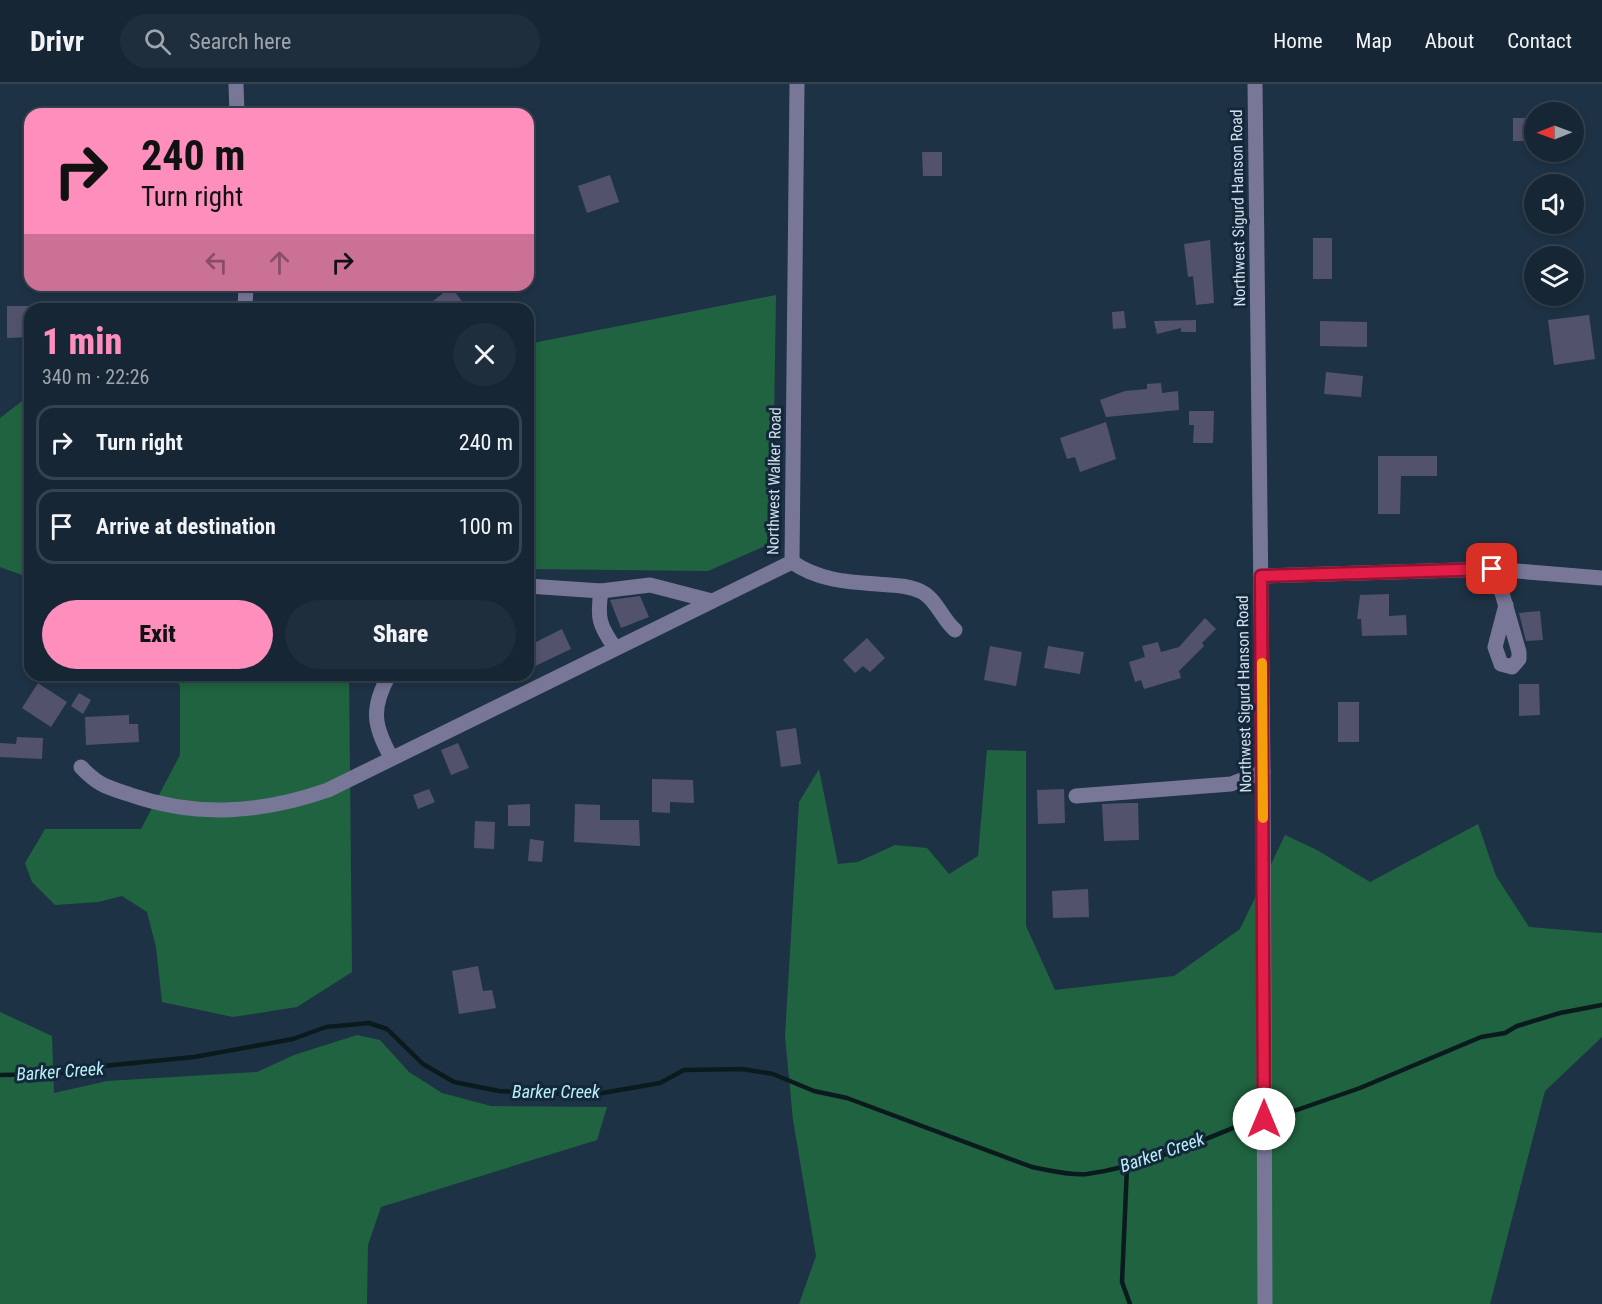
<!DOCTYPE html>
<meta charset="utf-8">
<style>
:root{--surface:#162634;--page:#1f2e3c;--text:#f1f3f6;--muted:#9ea5ac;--line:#35434f;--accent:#fe8ebc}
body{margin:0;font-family:"Roboto Condensed",sans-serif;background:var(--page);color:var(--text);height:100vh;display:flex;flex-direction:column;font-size:22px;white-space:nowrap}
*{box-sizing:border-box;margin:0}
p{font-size:20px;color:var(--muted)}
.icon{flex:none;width:33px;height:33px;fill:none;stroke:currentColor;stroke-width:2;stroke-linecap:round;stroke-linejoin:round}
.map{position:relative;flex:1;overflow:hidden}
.drawer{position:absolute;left:24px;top:219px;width:510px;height:378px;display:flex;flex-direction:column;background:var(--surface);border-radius:18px;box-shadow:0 3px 9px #0003,0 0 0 2px var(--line)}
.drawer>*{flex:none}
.hud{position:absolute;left:24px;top:24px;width:510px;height:183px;border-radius:18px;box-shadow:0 3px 9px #0003,0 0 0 2px var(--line);background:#fe8ebc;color:#111;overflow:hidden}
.needle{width:39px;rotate:269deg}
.controls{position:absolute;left:1524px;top:18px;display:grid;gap:12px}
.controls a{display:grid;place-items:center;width:60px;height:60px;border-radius:50%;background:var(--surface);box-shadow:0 3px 9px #0003,0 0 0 2px var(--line);font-size:30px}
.pin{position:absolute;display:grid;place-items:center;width:51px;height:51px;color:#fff;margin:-26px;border-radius:12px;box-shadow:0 3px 9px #0006}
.me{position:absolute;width:66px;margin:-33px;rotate:0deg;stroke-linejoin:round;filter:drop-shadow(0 0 4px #0008)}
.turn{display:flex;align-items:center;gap:21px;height:126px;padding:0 18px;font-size:27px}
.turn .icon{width:78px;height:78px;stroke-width:2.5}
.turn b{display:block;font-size:42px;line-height:51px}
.lanes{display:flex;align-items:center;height:57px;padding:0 18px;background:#0003;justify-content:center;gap:30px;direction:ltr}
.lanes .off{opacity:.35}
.round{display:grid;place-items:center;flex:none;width:63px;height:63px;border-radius:32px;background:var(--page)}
.head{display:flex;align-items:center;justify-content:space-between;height:102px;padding:0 18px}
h1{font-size:36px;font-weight:800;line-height:45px;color:var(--accent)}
.cta{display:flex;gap:12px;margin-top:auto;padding:12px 18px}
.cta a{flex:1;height:69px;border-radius:36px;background:var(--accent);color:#111;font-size:24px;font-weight:800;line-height:69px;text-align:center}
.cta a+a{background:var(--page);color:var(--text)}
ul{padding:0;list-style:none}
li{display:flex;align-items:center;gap:18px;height:75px;margin:0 12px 9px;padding:0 6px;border:3px solid var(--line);border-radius:18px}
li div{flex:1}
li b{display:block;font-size:22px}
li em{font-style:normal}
header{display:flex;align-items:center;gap:36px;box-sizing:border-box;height:84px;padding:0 30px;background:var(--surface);border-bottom:2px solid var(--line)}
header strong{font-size:28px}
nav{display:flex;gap:33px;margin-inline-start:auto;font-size:21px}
.search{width:420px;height:54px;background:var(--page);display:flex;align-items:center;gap:15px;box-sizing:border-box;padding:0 21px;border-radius:33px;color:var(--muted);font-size:22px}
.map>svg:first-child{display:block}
.green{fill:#206340}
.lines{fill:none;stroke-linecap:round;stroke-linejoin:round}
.stream{stroke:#0b1b1d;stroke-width:4.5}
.building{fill:#52526d}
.minor{stroke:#787798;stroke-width:15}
.route-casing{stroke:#92132f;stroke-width:15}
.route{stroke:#e11d48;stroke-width:10}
.slow{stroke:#f59e0b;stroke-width:10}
.labels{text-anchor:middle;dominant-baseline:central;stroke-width:6;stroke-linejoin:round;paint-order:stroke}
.street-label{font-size:16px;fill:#d2dfeb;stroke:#14283b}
.water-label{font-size:18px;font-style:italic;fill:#b8eff7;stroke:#14283b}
</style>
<header>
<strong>Drivr</strong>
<div class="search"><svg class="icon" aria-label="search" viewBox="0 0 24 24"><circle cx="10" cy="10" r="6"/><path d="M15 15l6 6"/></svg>Search here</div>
<nav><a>Home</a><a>Map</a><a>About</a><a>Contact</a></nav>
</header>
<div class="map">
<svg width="1602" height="1220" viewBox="0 0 1602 1220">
<rect width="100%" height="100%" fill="#1e3245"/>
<g class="green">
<path d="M776,211L772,459L708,487L528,485V260Z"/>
<path d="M30,311V494L0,483V334Z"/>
<path d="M173,591H349L352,888L297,923L233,933L162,918L156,863L147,828L122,812L98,818L55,821L32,798L25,779L45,745H141L180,671V602Z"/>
<path d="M987,666L1026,667V842L1055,906L1174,892L1240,845L1285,751L1317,766L1370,798L1478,740L1496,792L1529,843L1602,849V953L1545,1007L1490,1220H799L816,1172L793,1036L785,952L799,718L819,685L838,780L858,778L895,761L927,764L949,790L978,772Z"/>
<path d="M0,928L52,952L54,1009L107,997L257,988L294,971L357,951L380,956L409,988L442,1009L491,1022L607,1023L597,1056L381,1123L368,1161L367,1220H0Z"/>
</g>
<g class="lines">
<g class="stream">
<path d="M0,991L56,990L83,984L194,973L293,955L326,943L369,939L387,945L423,980L454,998L499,1007L591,1011L660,999L684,986L742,985L773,990L814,1007L847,1014L1032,1083C1049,1086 1070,1092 1087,1090C1144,1082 1199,1058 1252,1036"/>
<path d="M1271,1035L1360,1004L1481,953L1505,949L1517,942L1560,929L1602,921"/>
<path d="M1127,1083L1122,1198L1130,1220"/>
</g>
</g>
<g class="building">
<rect x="1513" y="34" width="21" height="23"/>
<path d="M922,68H942V92H923Z"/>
<path d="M610,91L619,118L587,129L578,102Z"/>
<rect x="1313" y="154" width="19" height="41"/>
<path d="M1210,156L1214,219L1196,221L1193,192L1188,193L1184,160Z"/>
<path d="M451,203L468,225H423Z"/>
<path d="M7,222H30V253L7,254Z"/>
<path d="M1124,227L1126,244L1113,245L1112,228Z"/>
<path d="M1589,231L1595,275L1554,281L1548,236Z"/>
<path d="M1196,236V248H1181V244L1157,250L1154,237Z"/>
<path d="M1320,237L1367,238V263L1320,262Z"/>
<path d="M1326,288L1363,292L1361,313L1324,310Z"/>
<path d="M1161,299L1162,309L1178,307L1179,326L1106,333L1100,316L1125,307L1147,305V300Z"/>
<path d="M1189,327H1214L1213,359H1193L1194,341H1189Z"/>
<path d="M1106,338L1116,375L1080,388L1075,373L1067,375L1060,354Z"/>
<path d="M1378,372H1437V392H1401L1400,430H1378Z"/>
<path d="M1482,462L1503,463L1502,476H1481Z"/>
<path d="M1389,510V532L1406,531L1407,551L1362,552L1361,535H1357L1360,511Z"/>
<path d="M640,512L649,533L621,544L610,516Z"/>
<path d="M1540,527L1543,556L1526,557L1519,529Z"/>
<path d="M1205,534L1216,545L1202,559L1204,562L1179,587L1181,594L1144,605L1141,596L1135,598L1129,578L1145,573L1142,562L1158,558L1161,568L1179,563Z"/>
<path d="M562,545L571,565L531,584L528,578V562Z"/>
<path d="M867,554L885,574L870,588L863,582L855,589L843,576Z"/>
<path d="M990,562L1022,568L1016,602L984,596Z"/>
<path d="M1048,562L1084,568L1080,590L1044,584Z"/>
<path d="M38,599L67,618L51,643L22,624Z"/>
<path d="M1519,600H1539L1540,631L1519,632Z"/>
<path d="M79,609L91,616L83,630L71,622Z"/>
<rect x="1338" y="618" width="21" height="40"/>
<path d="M129,631V640H138L139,658L86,661L85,633Z"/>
<path d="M796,644L801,680L781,683L776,647Z"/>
<path d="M17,653L43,654L42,675L0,673V659L16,660Z"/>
<path d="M458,659L469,684L451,691L441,666Z"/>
<path d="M652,695L693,696L694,719L670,718V729L652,728Z"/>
<path d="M429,705L435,718L418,725L413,711Z"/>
<path d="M1064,705L1065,739L1038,740L1037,706Z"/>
<path d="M1127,719H1138L1139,756L1104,757L1102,720Z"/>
<path d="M530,720V742H508V721Z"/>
<path d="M575,720L600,721V736H639L640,762L574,758Z"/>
<path d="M475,737L495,738L494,765L474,764Z"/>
<path d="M530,755L544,757L542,778L528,777Z"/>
<path d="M1088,805L1089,833L1053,834L1052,807Z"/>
<path d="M478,882L483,907L492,906L496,924L459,930L452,887Z"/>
</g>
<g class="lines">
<g class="minor">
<path d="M236,0L237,30"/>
<path d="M1255,0L1263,688L1265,1220"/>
<path d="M245,225L246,201"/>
<path d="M792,478C818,496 846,498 877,500C891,501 909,501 922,508C937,516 942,535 955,546"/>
<path d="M1492,485L1502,509L1519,568V575L1512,583L1501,580L1495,563L1506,521"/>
<path d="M1261,492L1492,485L1602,494"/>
<path d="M528,502L601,507L650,501L712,517"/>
<path d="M601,507C597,534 599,541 615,564"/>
<path d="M389,591C371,624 373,641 391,673"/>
<path d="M81,683C99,702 107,703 131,711C198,734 262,729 328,706L792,478L797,0"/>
<path d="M1076,712L1231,700L1263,688"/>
</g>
</g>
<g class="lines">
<g class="route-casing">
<path id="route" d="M1264,1035L1261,492L1492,485"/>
</g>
<use href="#route" class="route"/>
<path class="slow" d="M1262,579L1263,734"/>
</g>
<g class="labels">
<g class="street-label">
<text transform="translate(1238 124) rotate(-91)">Northwest Sigurd Hanson Road</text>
<text transform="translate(774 397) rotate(-89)">Northwest Walker Road</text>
<text transform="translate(1244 610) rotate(-91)">Northwest Sigurd Hanson Road</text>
</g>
<g class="water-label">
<text transform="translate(60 987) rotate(-4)">Barker Creek</text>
<text x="556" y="1007">Barker Creek</text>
<text transform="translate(1162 1068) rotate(-19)">Barker Creek</text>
</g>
</g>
</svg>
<div class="controls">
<a><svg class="needle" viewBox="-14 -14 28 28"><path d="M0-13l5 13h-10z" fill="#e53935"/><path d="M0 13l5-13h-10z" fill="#9ea5ac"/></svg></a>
<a><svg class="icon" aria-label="sound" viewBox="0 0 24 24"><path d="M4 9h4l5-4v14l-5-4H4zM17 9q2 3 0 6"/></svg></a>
<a><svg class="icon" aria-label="layers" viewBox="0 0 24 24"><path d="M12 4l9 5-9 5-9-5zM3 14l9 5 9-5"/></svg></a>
</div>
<div class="pin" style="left:1492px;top:485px;background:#d93025"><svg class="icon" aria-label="arrive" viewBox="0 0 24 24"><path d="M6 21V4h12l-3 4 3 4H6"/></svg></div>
<svg class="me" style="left:1264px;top:1035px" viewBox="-20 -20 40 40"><circle r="19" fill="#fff"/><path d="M0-13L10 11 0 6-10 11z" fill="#e11d48"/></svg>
<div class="hud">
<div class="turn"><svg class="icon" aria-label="right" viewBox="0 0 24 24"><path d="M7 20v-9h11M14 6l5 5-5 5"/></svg><div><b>240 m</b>Turn right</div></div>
<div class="lanes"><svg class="icon off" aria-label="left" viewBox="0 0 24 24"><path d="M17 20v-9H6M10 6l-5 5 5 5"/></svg><svg class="icon off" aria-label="ahead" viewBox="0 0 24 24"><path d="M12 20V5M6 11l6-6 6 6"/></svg><svg class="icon" aria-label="right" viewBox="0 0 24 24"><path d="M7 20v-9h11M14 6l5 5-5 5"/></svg></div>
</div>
<section class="drawer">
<div class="head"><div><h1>1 min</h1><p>340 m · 22:26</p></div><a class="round"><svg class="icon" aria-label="close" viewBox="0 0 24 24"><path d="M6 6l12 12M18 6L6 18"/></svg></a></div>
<ul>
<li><svg class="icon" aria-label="right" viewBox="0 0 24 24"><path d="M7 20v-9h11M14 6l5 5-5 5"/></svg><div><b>Turn right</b></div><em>240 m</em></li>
<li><svg class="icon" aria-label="arrive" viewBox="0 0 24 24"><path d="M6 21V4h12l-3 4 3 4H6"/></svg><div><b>Arrive at destination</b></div><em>100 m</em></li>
</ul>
<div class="cta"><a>Exit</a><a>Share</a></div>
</section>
</div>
